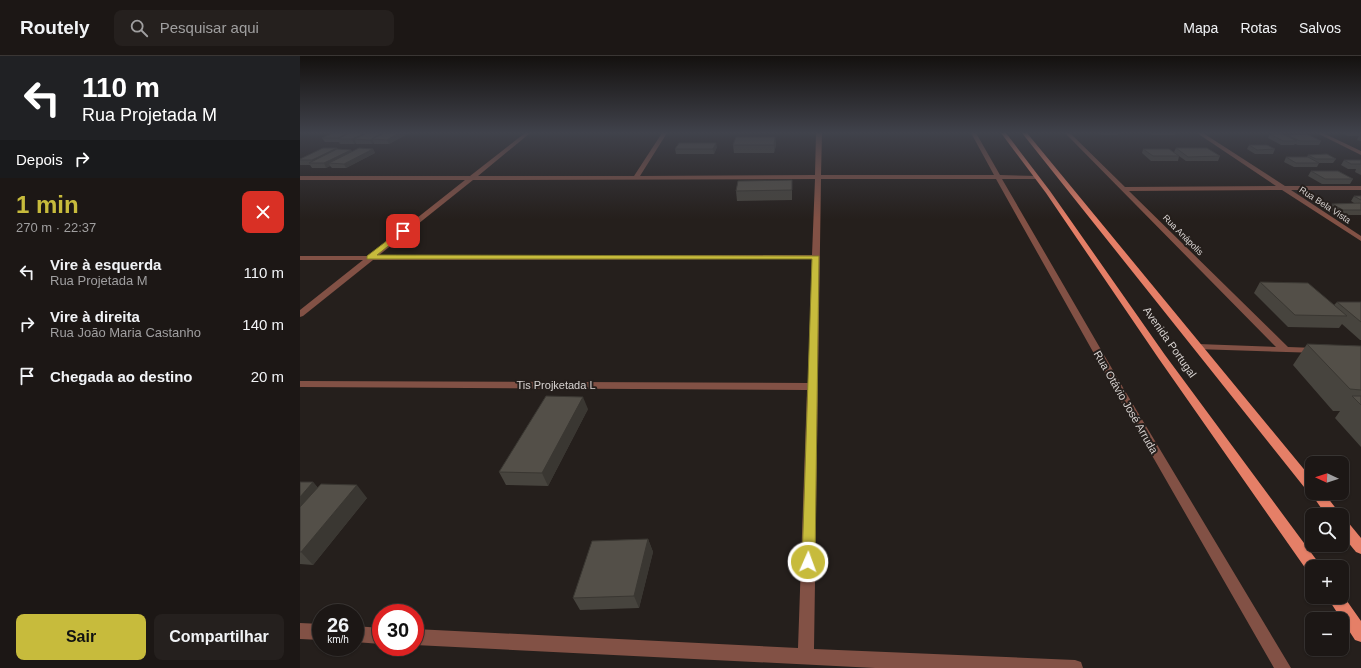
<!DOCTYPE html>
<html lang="pt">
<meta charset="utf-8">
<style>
:root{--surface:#1c1715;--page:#25201e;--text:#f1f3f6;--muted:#a09fa0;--line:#3a3634;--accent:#c7bb3c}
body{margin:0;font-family:Helvetica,sans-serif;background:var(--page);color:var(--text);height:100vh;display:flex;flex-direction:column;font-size:15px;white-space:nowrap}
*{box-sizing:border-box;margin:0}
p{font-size:13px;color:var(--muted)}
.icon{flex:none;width:22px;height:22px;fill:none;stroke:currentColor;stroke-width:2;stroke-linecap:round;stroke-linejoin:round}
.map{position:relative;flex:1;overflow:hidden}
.panel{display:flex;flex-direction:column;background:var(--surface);width:300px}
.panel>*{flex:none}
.guide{background:#202124;color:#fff;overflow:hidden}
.needle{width:26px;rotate:273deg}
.tools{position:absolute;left:1005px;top:400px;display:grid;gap:8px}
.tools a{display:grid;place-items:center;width:44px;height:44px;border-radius:8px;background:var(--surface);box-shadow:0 1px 3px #0004,0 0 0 1px var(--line);font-size:20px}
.speed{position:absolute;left:12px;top:548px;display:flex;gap:8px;font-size:20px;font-weight:700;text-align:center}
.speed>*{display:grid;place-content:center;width:52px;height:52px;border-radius:50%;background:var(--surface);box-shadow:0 1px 3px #0004,0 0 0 1px var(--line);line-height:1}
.speed small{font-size:10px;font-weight:400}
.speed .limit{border:6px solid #d22;background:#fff;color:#111}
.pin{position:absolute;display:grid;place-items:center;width:34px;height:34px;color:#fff;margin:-17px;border-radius:8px;box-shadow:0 2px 6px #0006}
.me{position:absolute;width:44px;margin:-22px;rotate:2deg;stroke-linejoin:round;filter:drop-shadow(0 0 3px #0008)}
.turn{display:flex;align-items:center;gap:14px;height:84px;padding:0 16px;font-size:18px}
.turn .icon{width:52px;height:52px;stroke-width:2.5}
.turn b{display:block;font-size:28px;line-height:34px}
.then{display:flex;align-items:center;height:38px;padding:0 16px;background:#0003;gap:8px;font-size:15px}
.round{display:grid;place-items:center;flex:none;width:42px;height:42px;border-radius:8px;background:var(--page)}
.overview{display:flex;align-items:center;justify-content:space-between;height:68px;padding:0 16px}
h1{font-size:24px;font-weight:700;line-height:30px;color:var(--accent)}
.cta{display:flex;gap:8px;margin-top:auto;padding:8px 16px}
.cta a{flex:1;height:46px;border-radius:8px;background:var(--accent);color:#111;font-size:16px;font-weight:700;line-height:46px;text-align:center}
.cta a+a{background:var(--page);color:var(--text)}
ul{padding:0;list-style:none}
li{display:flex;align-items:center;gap:12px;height:52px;padding:0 16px}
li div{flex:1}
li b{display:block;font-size:15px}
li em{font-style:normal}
header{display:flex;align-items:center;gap:24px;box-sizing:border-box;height:56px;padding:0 20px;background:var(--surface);border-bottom:1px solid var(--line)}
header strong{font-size:19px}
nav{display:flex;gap:22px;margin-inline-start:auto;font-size:14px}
.search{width:280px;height:36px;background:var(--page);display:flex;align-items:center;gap:10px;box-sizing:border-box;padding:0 14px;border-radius:8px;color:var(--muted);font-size:15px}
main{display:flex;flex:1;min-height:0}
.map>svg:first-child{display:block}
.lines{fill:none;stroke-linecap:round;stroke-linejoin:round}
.minor{fill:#825145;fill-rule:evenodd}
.major{fill:#e57f67;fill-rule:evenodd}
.wall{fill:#47443e}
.shaded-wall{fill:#3a3732}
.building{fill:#534f48;stroke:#3a3732}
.route{fill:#c7bb3c;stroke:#817a27}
.labels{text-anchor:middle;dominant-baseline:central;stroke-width:4;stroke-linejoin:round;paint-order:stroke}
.far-street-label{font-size:9px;fill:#d8d3d1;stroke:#251f1c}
.street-label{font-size:11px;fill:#d8d3d1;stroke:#251f1c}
</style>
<header>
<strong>Routely</strong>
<div class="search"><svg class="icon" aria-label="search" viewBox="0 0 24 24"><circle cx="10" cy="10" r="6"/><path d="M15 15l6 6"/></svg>Pesquisar aqui</div>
<nav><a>Mapa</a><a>Rotas</a><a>Salvos</a></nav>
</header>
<main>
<section class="panel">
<div class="guide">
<div class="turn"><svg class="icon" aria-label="left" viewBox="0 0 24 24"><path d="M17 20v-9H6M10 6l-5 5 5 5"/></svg><div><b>110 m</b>Rua Projetada M</div></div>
<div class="then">Depois<svg class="icon" aria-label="right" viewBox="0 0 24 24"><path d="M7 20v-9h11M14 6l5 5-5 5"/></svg></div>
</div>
<div class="overview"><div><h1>1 min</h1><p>270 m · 22:37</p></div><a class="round" style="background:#d93025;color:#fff"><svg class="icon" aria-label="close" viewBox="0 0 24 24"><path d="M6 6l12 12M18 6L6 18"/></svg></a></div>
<ul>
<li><svg class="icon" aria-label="left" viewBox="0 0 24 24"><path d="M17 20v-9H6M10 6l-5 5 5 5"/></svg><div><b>Vire à esquerda</b><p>Rua Projetada M</p></div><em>110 m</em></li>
<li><svg class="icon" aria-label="right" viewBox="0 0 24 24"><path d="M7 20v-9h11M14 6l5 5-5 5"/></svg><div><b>Vire à direita</b><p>Rua João Maria Castanho</p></div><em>140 m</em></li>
<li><svg class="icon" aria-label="arrive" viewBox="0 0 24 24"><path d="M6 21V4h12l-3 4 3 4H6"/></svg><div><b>Chegada ao destino</b></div><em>20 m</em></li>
</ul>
<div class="cta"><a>Sair</a><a>Compartilhar</a></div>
</section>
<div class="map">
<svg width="1061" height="612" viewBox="0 0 1061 612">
<rect width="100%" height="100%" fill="#251f1c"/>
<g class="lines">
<g class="minor">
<path d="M225,77H230L178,120H334L362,77H367L340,120L515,119L516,77H522L521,119H694L671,77H676L700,119L738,120L739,121L736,123H702L825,335L991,612H974L815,335L696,123H521L514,593L775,604L781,606L783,612H575L115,589V573L498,592L507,334L0,331V325L508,327L512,203L73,204L3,260L0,261V254L63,204H0V200H69L165,124H0V120H170ZM515,123L512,199L78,200L173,124Z"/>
<path d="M765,77H770L825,131L976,130L897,77H903L985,130H1061V134H991L1061,180V185L982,134L829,135L988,291L1016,292L1019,293L1021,295L1019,297L895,293L893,291L895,289L898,288L976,291Z"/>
<path d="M1017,77H1023L1061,95V99Z"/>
<path d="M0,567L21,568V584L0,583Z"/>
<path d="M55,570L81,572V588L55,586Z"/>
</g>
<g class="major">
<path d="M701,77H706L750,135L865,299L1018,506L1020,511H1012V517L1008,516L859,303L746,137Z"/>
<path d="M722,77H727L1012,423V437H1024L1041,459H1026L1010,436H1008Z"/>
<path d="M1042,463L1047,465L1061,482V498L1056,496L1042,479Z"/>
<path d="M1042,538L1061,565V586L1055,584L1027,541H1042Z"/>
</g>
</g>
<g class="wall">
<path d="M109,77L89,88H74V87L72,88H56V87L54,88H40L39,86H25L22,82Z"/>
<path d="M799,77H819L818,79H801Z"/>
<path d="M849,77H875V79H852Z"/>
<path d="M1042,77H1061V85L1057,84L1059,80H1048Z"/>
<path d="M970,78L986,80L987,79L1021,85L1019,89H998L995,88L994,89H981L968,82Z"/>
<path d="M475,81L476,89L474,97H434L433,89Z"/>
<path d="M949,89L975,93L973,98H955L947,93Z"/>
<path d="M417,91L414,98H376L375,93Z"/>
<path d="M876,92L920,100L918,105H886L879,100L878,105H851L842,97L843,93L874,96Z"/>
<path d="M38,93L51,94L52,96L73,93L75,97L46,112H32L30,110L26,112H12L10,109H0V103Z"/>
<path d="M1008,99L1036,103L1033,107H1019L1017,111H994L984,106L986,101H1007Z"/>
<path d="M1044,104H1061V119L1055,116L1056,113H1048L1041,109Z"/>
<path d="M1011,115L1053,123L1050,128H1022L1008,120Z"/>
<path d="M492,124V144L437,145L436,135Z"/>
<path d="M1054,140L1061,144V159H1040L1029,153L1032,148L1054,147L1051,145Z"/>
<path d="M960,226L1034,249L1037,246H1061V284H1060L1042,268L1039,272L988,271L954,237Z"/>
<path d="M1007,288L1061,290V391L1035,362L1040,355H1033L993,309Z"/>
<path d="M288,353L248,430L206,429L199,416Z"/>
<path d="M0,426H13L18,432L67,442L13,509L0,508Z"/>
<path d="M348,483L353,496L339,552L280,554L273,542Z"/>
</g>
<g class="shaded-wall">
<path d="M66,77L54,83L56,87L54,88L52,83Z"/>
<path d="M82,77H92L72,83L74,87L72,88L70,84Z"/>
<path d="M99,77H109L89,88L87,84Z"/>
<path d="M475,81L476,89L474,97V89Z"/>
<path d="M416,87L417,91L414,98L413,93Z"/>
<path d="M37,92L40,96L13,107L12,104Z"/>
<path d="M73,93L75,97L46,112L44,108Z"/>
<path d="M51,94L53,98L29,107L30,110L26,112L24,107Z"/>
<path d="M283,341L288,353L248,430L242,417Z"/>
<path d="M13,426L24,439L0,467V441Z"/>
<path d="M57,429L67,442L13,509L1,496Z"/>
<path d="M348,483L353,496L339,552L334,540Z"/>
</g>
<g class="building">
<path d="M33,77H48L38,82H22Z"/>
<path d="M49,77H66L52,83H38Z"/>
<path d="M67,77H82L70,84L54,83Z"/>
<path d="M84,77H99L87,84L72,83Z"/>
<path d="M970,78H983L997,85H983Z"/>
<path d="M1007,78L1021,85H1000L987,79Z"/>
<path d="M436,81H475L474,89H433Z"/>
<path d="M379,87H416L413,93H375Z"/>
<path d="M949,89H967L975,93L957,94Z"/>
<path d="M23,92H37L12,104H0V103Z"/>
<path d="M59,92L73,93L44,108L29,107Z"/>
<path d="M876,92H907L920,100L888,101Z"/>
<path d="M37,93L51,94L24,107H9Z"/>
<path d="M843,93H869L879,100H853Z"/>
<path d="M1027,98L1036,103H1016L1008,99Z"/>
<path d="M986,101H1008L1019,107H996Z"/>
<path d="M1044,104H1061V108H1051Z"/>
<path d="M1011,115H1038L1053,123H1025Z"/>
<path d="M492,124V134L436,135L438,125Z"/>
<path d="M1054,140H1061V144Z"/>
<path d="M1061,147V154H1043L1032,148Z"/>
<path d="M960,226L1008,227L1047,260L995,259Z"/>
<path d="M1037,246H1061V266Z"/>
<path d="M1007,288L1061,290V334L1050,333Z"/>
<path d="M246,340L283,341L242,417L199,416Z"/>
<path d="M1052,340H1061V349Z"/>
<path d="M0,426H13L0,441Z"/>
<path d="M21,428L57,429L1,496H0V451Z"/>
<path d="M348,483L334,540L273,542L292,485Z"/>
</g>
<linearGradient id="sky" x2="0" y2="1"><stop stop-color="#14110f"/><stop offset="0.47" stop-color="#40424b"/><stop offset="1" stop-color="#40424b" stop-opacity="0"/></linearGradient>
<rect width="1061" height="163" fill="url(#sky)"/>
<path class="route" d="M101,174L107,175L77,199L519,200L515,506L513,510L508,512L504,510L502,506L512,203H67V200Z"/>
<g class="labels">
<g class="far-street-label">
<text transform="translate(1025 149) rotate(33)">Rua Bela Vista</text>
<text transform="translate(883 179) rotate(45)">Rua Anápolis</text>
</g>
<g class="street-label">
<text transform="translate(870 286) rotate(55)">Avenida Portugal</text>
<text x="256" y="329">Tis Projketada L</text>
<text transform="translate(826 346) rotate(60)">Rua Otávio José Arruda</text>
</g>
</g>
</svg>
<div class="tools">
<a><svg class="needle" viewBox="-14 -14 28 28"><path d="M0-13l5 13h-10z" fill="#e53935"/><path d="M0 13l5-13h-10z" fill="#a09fa0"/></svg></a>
<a><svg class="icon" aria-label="search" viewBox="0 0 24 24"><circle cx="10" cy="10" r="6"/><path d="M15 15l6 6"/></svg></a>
<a>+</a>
<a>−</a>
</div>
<div class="speed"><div>26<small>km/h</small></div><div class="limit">30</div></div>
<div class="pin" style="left:103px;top:175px;background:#d93025"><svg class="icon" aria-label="arrive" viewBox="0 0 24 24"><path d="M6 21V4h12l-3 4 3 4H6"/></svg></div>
<svg class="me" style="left:508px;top:506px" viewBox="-20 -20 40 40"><circle r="17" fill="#c7bb3c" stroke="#fff" stroke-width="3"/><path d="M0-11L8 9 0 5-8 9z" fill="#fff"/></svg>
</div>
</main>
